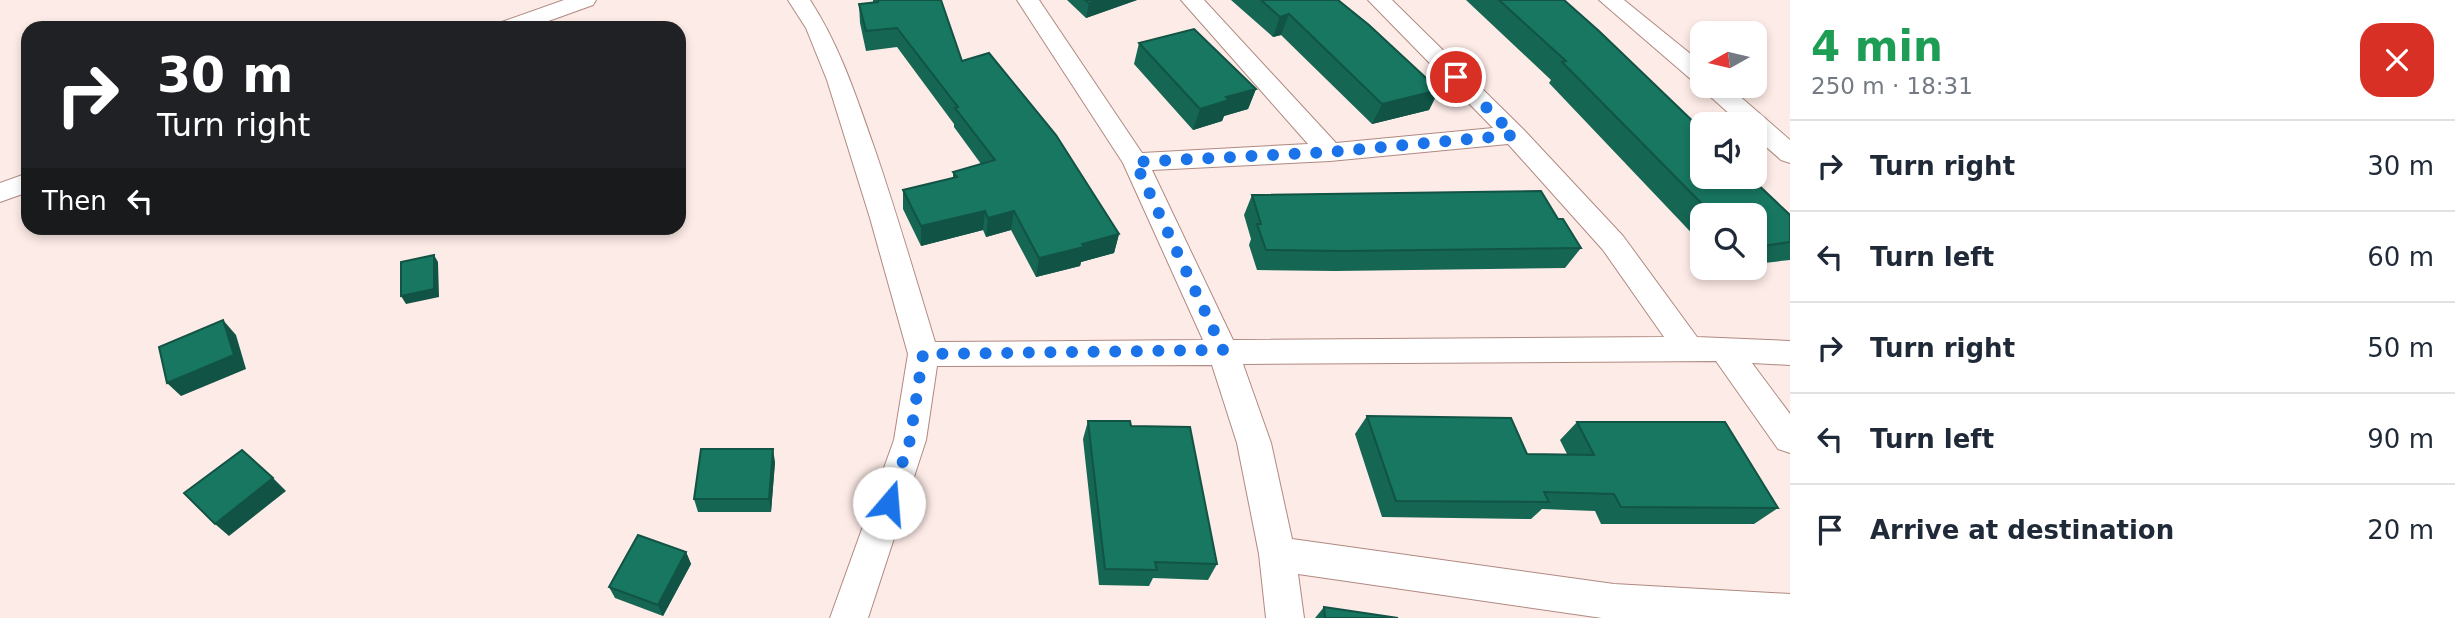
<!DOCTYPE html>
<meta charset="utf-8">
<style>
:root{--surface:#fff;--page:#f6f6f7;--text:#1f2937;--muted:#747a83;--line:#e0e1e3}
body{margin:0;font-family:"DejaVu Sans",sans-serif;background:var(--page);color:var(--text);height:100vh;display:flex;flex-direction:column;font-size:26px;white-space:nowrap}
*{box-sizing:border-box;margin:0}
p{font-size:23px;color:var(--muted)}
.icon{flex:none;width:38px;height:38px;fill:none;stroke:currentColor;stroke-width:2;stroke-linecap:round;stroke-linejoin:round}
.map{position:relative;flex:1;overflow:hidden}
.sheet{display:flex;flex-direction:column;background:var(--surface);width:665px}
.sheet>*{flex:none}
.top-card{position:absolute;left:21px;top:21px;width:665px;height:214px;border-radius:21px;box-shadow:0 4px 10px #0003;background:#202124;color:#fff;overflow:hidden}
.needle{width:46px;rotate:262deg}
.fabs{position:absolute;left:1690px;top:21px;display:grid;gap:14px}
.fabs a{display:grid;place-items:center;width:77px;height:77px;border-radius:14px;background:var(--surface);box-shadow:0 4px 10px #0003;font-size:35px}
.pin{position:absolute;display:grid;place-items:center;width:60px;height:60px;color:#fff;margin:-30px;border:4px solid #fff;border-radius:50%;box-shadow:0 2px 7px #0007}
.me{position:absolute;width:77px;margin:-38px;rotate:18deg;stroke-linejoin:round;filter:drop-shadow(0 0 5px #0008)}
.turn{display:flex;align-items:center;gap:24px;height:147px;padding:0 21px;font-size:32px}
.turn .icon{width:91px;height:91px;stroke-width:2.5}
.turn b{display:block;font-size:49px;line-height:60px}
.then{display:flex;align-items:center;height:66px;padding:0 21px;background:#0003;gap:14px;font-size:26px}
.round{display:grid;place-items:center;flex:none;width:74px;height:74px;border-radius:21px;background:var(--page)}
.head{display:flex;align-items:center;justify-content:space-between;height:119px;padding:0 21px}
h1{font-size:42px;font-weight:800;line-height:52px;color:#1e9e55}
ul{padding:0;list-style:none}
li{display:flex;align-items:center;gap:21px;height:91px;padding:0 21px;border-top:2px solid var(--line)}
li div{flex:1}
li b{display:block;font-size:26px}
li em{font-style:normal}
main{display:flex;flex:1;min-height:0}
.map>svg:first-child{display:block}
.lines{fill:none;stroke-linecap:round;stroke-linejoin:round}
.street-casing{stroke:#b08980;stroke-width:2}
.street{fill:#fff;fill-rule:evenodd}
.wall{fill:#156653}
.shaded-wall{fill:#115344}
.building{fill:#187761;stroke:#115344;stroke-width:2}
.route{stroke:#1a73e8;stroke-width:12;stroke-dasharray:0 21.6}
</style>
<main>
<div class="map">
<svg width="1790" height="618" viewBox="0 0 1790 618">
<rect width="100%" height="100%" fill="#fdebe7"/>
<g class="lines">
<g class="street-casing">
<g id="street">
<path d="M564,0H596L593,5L529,28H496L499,23Z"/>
<path d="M788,0H810C840,46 856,96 874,147C896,211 915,276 935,342L1203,340L1123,163L1017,0H1039L1142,153L1308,144L1181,0H1204L1336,143L1493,128L1368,0H1392L1523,129L1623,236L1697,337L1790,341V365L1752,363L1790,414V453L1778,449L1716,361L1243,364L1271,443L1292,539L1614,584L1790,594V618H1602L1298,574L1304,618H1266L1259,554L1237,443L1212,365L937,366L926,440L868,618H830L894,440L908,354L870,218L827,80L806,28ZM1508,144L1603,250L1664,337L1233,340L1152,170L1330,161Z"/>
<path d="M1599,0H1624L1703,64V86H1728L1790,140V163L1781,160L1755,137V124H1741L1704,91L1702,84L1694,82Z"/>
<path d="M28,173V192L0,202V183Z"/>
</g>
</g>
<use href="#street" class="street"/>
</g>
<g class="wall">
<path d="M873,0H941L962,61L1119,234L1114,253L1081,262L1080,266L1036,277L1011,230L986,237L983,230L921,246L903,209V190L953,178V172L981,164L954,127V124L897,47L866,51L860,23L859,4L873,3Z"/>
<path d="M1067,0H1137L1086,18Z"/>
<path d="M1231,0H1338L1439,90L1429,110L1372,124L1281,35L1273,37Z"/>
<path d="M1466,0H1564L1790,215V260L1755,264V215H1703V245L1549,83L1551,80Z"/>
<path d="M1139,43L1256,89L1248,109L1224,116L1222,121L1193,130L1134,64Z"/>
<path d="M1252,195L1558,219L1581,248L1565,268L1335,271L1257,270L1249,245L1251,239L1244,215Z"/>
<path d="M1367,416L1527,454H1567L1560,440L1577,422L1778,508L1754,524H1601L1595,511L1542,509L1531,519L1382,517L1355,434Z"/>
<path d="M1088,421L1131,426L1217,564L1208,580L1153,578L1149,586L1099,585L1083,439Z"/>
<path d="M775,462L771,512H698L694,499Z"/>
<path d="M686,552L691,564L663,616L615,598L609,587Z"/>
<path d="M1324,607L1398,618H1315Z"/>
</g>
<g class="shaded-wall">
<path d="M1099,0H1137L1086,18L1089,3Z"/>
<path d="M1289,14L1281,35L1273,37L1280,17Z"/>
<path d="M1256,89L1248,109L1224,116L1222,121L1193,130L1200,109L1226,97Z"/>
<path d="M1439,90L1429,110L1372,124L1382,104Z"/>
<path d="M985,211L983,230L921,246V226Z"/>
<path d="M1014,211L1011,230L986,237L988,218Z"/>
<path d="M1119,234L1114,253L1081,262L1080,266L1036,277L1039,258L1082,244Z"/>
<path d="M434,255L438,262L439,297L406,304L401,296Z"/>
<path d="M223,320L236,335L246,369L181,396L167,383Z"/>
<path d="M773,449L775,462L771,512L769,499Z"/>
<path d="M273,478L286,491L229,536L215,524Z"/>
<path d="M686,552L691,564L663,616L658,605Z"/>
</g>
<g class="building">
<path d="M878,0H941L962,61L989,53L1056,135L1119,234L1082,244L1084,247L1039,258L1014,211L988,218L985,211L921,226L903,190L957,177L953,172L995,160L955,108L958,107L897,28L866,31L859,4L878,2Z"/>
<path d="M1085,0H1099L1089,3Z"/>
<path d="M1261,0H1338L1369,25L1439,90L1382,104L1289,14L1280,17Z"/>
<path d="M1499,0H1564L1599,31L1703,131V177H1750L1790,215V242L1755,247V215H1713L1562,62L1566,61Z"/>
<path d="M1194,29L1256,89L1226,97L1229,100L1200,109L1139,43Z"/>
<path d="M1541,191L1558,219H1563L1581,248L1345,251L1266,250L1257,224H1261L1252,195Z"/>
<path d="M434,255V289L401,296V262Z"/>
<path d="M223,320L234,355L167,383L159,347Z"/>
<path d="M1367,416L1511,418L1527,454L1594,455L1577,422H1725L1778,508L1621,507L1614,494L1544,492L1549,502L1396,501Z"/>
<path d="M1088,421H1130L1131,426L1190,427L1217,564L1155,562L1157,570L1105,569Z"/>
<path d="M701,449H773L769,499H694Z"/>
<path d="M242,450L273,478L215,524L184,493Z"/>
<path d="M638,535L686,552L658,605L609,587Z"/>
<path d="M1324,607L1398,618H1325Z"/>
</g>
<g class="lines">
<path class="route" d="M889,503L910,440L923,354L1223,350L1135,162L1330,152L1514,135L1456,77"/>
</g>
</svg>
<div class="fabs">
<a><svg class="needle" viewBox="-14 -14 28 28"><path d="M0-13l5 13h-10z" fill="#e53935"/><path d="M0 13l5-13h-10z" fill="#747a83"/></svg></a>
<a><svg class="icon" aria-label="sound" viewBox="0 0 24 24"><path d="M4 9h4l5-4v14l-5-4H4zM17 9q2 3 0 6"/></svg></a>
<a><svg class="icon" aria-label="search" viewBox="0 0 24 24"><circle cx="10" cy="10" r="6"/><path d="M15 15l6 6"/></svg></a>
</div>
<div class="pin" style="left:1456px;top:77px;background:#d93025"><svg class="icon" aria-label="arrive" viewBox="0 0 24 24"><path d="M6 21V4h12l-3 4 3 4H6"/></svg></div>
<svg class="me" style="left:889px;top:503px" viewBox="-20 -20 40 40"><circle r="19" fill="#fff"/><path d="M0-13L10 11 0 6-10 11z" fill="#1a73e8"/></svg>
<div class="top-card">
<div class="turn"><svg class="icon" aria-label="right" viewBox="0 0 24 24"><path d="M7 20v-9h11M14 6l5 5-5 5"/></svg><div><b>30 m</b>Turn right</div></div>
<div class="then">Then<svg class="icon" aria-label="left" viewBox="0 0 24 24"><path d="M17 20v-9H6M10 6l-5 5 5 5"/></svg></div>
</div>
</div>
<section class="sheet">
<div class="head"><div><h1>4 min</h1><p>250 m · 18:31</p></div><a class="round" style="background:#d93025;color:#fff"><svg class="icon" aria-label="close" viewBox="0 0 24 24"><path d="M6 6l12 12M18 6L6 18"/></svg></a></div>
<ul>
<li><svg class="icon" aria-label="right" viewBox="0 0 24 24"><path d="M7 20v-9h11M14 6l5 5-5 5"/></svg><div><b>Turn right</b></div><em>30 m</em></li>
<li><svg class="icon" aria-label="left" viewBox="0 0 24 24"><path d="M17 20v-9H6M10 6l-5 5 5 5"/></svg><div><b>Turn left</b></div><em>60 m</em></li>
<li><svg class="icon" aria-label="right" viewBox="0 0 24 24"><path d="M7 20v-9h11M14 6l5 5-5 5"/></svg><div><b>Turn right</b></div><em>50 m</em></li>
<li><svg class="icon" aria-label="left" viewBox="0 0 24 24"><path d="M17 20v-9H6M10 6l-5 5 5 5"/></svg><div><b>Turn left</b></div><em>90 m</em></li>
<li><svg class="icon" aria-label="arrive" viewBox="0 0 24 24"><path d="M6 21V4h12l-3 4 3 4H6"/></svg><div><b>Arrive at destination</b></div><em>20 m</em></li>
</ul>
</section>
</main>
